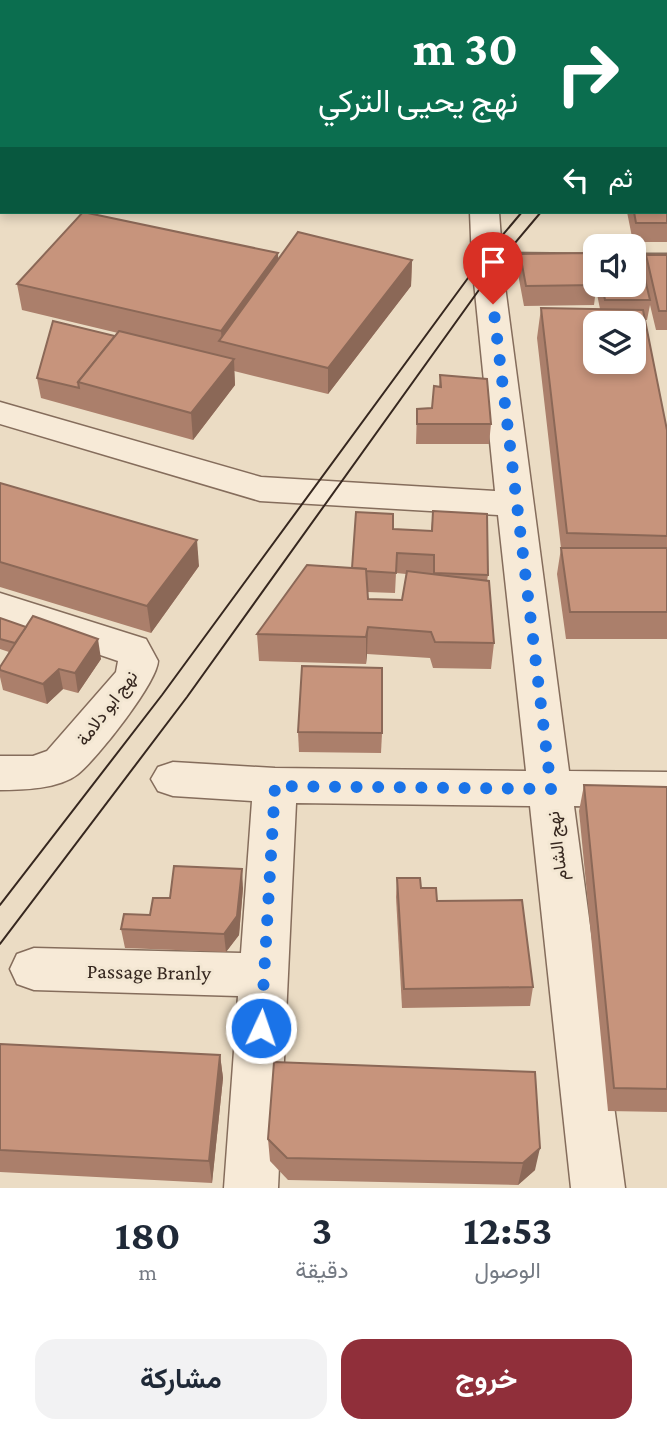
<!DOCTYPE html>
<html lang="ar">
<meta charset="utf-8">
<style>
:root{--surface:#fff;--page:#f2f2f3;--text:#1f2937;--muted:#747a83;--accent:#902f3a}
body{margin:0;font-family:"Crimson Pro",Vazirmatn,serif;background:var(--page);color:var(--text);direction:rtl;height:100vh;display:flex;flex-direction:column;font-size:26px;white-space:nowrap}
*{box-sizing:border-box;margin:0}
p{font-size:23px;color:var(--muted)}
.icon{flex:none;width:38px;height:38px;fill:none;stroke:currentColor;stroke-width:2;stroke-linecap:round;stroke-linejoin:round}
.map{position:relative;height:1188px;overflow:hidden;direction:ltr}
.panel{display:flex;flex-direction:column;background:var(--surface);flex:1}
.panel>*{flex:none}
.hud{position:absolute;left:0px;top:0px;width:668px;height:214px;box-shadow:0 4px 10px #0003;direction:rtl;background:#0b6e4f;color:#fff;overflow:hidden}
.fabs{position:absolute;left:583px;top:234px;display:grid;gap:14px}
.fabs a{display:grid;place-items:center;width:63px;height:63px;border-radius:14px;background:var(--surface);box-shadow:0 4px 10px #0003;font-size:35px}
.pin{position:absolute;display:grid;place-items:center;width:60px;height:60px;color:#fff;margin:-72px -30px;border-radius:50% 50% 50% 0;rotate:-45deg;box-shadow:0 0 7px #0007}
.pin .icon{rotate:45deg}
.me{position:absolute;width:77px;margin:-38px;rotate:3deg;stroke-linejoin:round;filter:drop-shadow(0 0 5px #0008)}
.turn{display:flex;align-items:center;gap:24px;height:147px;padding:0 35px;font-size:32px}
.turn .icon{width:91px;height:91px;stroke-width:2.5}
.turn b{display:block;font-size:49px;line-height:60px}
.then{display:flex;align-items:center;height:66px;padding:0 35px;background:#0003;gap:14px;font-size:26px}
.eta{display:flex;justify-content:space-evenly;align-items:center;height:119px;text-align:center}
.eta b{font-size:42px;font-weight:700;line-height:49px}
.primary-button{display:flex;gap:14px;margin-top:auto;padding:14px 35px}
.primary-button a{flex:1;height:80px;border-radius:21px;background:var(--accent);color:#fff;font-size:28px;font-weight:700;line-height:80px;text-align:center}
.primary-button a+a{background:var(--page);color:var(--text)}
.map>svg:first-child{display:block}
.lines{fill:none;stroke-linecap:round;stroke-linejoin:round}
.street-casing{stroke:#856d5c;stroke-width:3}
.street{fill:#f7ead7;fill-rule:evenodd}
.tram{stroke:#36271f;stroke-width:2}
.wall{fill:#ab7f6b;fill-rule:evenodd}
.shaded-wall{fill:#8b6857}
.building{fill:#c7947c;stroke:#8b6857;stroke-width:2;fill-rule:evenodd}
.route{stroke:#1a73e8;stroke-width:12;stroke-dasharray:0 21.6}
.labels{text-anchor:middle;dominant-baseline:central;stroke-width:6;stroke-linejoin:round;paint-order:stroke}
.street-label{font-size:18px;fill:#36271f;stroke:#f3e7d3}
.near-street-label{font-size:21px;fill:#36271f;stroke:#f3e7d3}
</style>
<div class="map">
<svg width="667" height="1188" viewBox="0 0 667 1188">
<rect width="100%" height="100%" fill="#ebdcc4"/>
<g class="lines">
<g class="street-casing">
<g id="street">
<rect x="168" y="0" width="24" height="2"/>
<rect x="461" y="0" width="24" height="2"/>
<rect x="0" y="13" width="2" height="14"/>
<rect x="0" y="109" width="2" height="16"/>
<path d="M470,212H499L502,253L595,254V272L503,271L569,771L667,772V808L574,806L625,1188H571L530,806L296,803L278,1188H224L238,996L34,990L17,984L10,969L17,954L34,948L241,953L252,801L173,796L158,791L151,779L158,767L173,762L275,768L526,771L498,515L260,501L0,424V402L261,477L495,491L472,262Z"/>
<rect x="634" y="254" width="33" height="18"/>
<path d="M0,593L146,639L158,661C157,683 97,759 78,774C59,789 23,790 0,790V756H33L47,751L116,672L118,661L0,621Z"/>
</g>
</g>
<use href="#street" class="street"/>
<g class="tram">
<path d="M0,905L162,695L479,263L522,212"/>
<path d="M0,944L187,697L499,262L541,212"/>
</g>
</g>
<g class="wall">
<rect x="212" y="0" width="57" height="2"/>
<rect x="483" y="0" width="184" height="2"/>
<path d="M667,192V242H633L627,212H667Z"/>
<path d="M520,254L593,272L595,258V285H634L643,271L646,255H667V330H656L650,305L647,320H645L667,430V639H566L557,574L561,548L537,338L541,308L600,309L596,289L594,305L524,306L518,274Z"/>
<path d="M278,259L412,260L411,286L328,394L234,371L235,385L193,440L41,398L37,378L115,336L118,333L22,310L17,284Z"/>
<path d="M440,375L491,424L489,444H416L417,409L432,408L439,387Z"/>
<path d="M0,483L199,566L151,633L0,587Z"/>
<path d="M433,511L488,575L487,581L494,643L491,669L433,668L430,658L367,654L366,664L259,661L257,634L352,568L431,531ZM396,573L406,574L402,600L368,599L367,592L395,593Z"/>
<path d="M0,618L101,659L78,693L63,689L47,704L3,690L0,677V667L9,652L0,649Z"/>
<path d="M298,732L382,733L381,753L299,752Z"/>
<path d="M584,785L667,787V1112L608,1111L579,811Z"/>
<path d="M397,878L421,888L437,901L533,987L530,1006L402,1008L396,897Z"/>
<path d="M243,888L239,935L226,952L125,948L121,929L150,915L170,898Z"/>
<path d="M0,1044L220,1055L223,1078L212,1183L0,1172Z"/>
<path d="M535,1072V1170L518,1185L288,1180L270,1161L268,1139Z"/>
</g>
<g class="shaded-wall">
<path d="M656,0H667V6V2H655Z"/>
<path d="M278,253L279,279L222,342L221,331Z"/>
<path d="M412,260L411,286L328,394V368Z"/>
<path d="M234,359L235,385L193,440L191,413Z"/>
<path d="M197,540L199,566L151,633L147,606Z"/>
<path d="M368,627L367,654L366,664V637Z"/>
<path d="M98,639L101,659L78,693L75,673Z"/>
<path d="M59,669L63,689L47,704L43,684Z"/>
<path d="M242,869L243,888L239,935L226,952L224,934Z"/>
<path d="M220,1055L223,1078L212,1183L209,1161Z"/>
<path d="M540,1148L535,1170L518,1185L523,1163Z"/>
</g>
<g class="building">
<path d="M667,194V223H636L634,212H667Z"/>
<path d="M83,212L278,253L221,331L17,284Z"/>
<path d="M298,232L412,260L328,368L219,341Z"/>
<path d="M588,253L595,280V285H596L526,286L520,254Z"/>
<path d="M634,254H639L650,300H605L602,285H634Z"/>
<path d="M646,255H667V311H659Z"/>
<path d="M541,308L643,310L667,430V536L567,533ZM595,324H634V362H595Z"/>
<path d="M53,321L115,336L78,382L79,388L37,378Z"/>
<path d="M119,331L234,359L191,413L78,382Z"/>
<path d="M440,375L487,379L491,424H417V409L432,408L434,386L441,387Z"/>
<path d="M0,483L197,540L147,606L0,562Z"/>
<path d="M433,511L487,514L488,575L434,573V555L397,553L396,573L366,571V569L352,568L356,512L393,514V529L432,531Z"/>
<path d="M561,548H667V612H570Z"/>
<path d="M307,565L366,569L368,599L402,600L407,571L489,581L494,643L435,642L431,632L368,627L366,637L257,634Z"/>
<path d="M33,616L98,639L75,673L59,669L43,684L0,670V667Z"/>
<path d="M0,618L26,627L15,643L0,639Z"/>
<path d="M302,666L382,668V733L298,732Z"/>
<path d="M584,785L667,787V1089L614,1088Z"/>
<path d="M174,866L242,869L237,916L224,934L121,929L124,914L150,915L153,898H170Z"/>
<path d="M397,878H420L421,888H436L437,901L522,900L533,987L404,989Z"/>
<path d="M0,1044L220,1055L209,1161L0,1150Z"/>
<path d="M274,1062L535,1072L540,1148L523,1163L287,1158L268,1139Z"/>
</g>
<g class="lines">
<path class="route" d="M261,1028L275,786L551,789L493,304"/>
</g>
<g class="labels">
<g class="street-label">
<text transform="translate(107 708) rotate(-53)">نهج ابو دلامة</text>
<text transform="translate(557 846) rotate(-97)">نهج الشام</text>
</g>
<g class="near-street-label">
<text transform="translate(149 972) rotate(1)">Passage Branly</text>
</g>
</g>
</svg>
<div class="fabs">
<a><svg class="icon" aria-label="sound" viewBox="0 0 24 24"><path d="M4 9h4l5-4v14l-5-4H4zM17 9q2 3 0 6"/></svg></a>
<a><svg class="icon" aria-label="layers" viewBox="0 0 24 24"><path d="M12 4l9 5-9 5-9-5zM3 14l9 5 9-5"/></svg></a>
</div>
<div class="pin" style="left:493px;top:304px;background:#d93025"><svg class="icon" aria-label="arrive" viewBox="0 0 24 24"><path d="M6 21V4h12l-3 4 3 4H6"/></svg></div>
<svg class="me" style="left:261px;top:1028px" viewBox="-20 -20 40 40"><circle r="17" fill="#1a73e8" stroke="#fff" stroke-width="3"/><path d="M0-11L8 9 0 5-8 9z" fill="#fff"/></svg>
<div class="hud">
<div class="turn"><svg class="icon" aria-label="right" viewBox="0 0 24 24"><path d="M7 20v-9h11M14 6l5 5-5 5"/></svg><div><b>30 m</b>نهج يحيى التركي</div></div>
<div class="then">ثم<svg class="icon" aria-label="left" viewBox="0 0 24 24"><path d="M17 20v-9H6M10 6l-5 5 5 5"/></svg></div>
</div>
</div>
<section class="panel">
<div class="eta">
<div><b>12:53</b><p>الوصول</p></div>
<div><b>3</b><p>دقيقة</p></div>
<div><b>180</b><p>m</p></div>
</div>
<div class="primary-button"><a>خروج</a><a>مشاركة</a></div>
</section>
